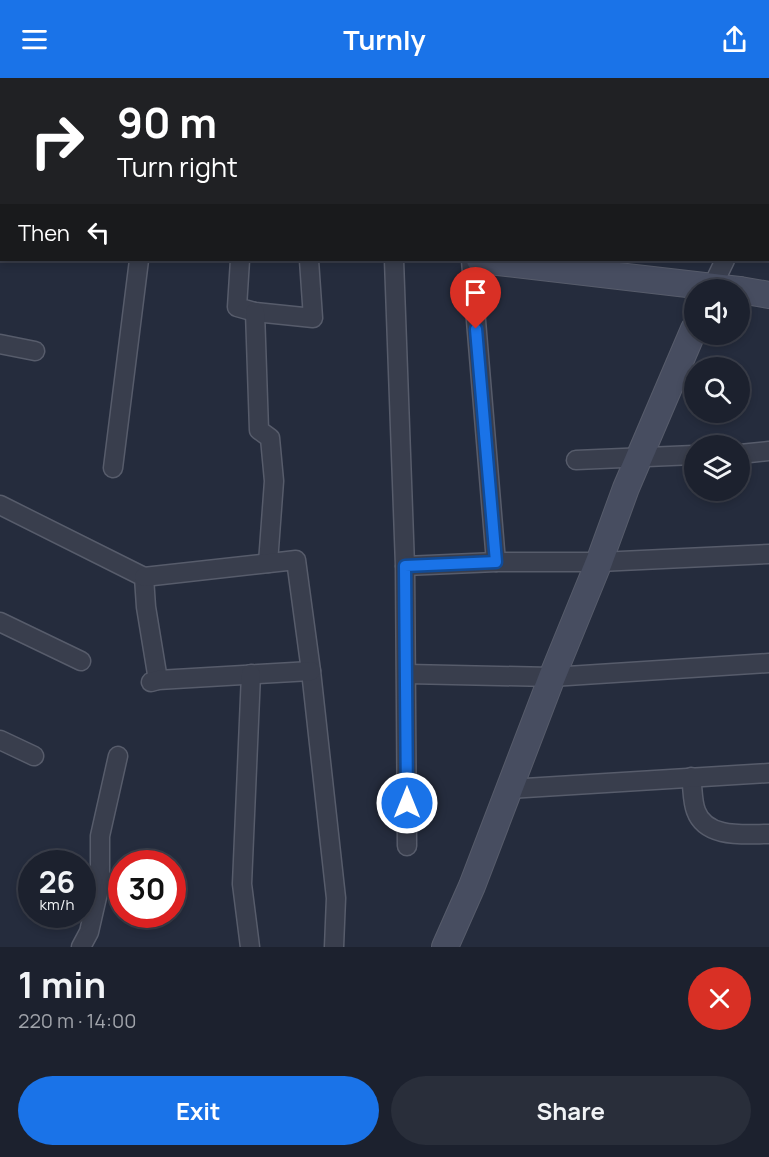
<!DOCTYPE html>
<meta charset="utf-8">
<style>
:root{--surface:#1c212e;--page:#292e3a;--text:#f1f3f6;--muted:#a0a3aa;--line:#3a3e4a;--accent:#1a73e8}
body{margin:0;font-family:Manrope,sans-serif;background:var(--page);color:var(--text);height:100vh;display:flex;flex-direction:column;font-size:22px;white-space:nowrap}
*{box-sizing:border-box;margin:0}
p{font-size:20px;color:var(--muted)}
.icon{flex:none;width:33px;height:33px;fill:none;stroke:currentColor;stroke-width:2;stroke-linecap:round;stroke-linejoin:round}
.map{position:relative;height:869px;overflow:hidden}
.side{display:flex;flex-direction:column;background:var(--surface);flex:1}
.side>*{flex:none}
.guide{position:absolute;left:0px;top:0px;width:770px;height:183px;box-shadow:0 3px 9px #0003,0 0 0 2px var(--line);background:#202124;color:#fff;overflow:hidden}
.fabs{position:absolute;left:684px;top:201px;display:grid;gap:12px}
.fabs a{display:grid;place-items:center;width:66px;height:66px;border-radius:50%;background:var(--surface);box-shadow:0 3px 9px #0003,0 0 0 2px var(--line);font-size:30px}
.speed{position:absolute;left:18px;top:772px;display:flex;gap:12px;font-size:30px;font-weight:700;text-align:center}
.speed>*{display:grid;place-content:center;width:78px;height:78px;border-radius:50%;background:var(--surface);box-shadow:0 3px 9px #0003,0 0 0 2px var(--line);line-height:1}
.speed small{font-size:15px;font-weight:400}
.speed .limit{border:9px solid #d22;background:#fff;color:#111}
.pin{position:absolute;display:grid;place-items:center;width:51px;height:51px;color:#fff;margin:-62px -26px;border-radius:50% 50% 50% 0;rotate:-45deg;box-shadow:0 0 6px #0007}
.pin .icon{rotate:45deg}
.me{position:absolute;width:66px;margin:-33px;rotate:0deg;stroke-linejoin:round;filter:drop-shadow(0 0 4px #0008)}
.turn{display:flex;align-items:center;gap:21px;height:126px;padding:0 18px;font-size:27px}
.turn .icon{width:78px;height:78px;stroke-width:2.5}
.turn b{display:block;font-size:42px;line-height:51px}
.then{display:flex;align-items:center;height:57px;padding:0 18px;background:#0003;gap:12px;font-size:22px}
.round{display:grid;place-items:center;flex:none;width:63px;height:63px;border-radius:32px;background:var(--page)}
.headline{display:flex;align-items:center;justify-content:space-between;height:102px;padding:0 18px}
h1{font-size:36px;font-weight:700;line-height:45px}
.cta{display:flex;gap:12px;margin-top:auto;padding:12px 18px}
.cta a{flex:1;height:69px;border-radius:36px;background:var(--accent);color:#fff;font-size:24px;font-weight:700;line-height:69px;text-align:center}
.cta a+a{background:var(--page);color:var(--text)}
header{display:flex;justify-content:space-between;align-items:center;height:78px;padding:0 18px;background:var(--accent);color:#fff;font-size:27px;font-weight:700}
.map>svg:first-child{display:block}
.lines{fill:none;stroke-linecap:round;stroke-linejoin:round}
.street-casing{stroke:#575c6b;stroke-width:21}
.secondary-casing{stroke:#575c6b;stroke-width:28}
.street{stroke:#393e4d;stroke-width:18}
.secondary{stroke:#474d60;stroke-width:26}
.route-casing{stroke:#114b97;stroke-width:15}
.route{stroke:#1a73e8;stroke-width:10}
</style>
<header><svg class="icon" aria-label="menu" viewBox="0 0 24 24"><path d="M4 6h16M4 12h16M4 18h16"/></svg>Turnly<svg class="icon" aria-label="share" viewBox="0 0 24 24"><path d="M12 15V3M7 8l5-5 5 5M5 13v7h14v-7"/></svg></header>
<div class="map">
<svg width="769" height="869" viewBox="0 0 769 869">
<rect width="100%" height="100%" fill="#252c3d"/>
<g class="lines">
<g class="street-casing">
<g id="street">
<path d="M60,0V2"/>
<path d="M212,0V2"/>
<path d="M366,0V2"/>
<path d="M600,2V0"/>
<path d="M768,61H769"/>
<path d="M768,93L769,91"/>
<path d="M240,182L237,229L255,234L313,240L309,182"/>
<path d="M394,182L405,488L407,768"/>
<path d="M471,182L496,484"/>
<path d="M713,207L725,182"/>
<path d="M255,234L259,352L270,360L274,403L268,485"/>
<path d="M0,266L35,273"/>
<path d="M740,376L769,373"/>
<path d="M576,382L694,377"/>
<path d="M113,390L139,182"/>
<path d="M0,427L144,499L146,529L158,602"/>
<path d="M405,488L496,484H599L769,476"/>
<path d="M144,499L296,482L311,593L336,820L334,869"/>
<path d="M0,544L81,583"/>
<path d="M407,596L552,599L769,585"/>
<path d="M151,604L158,602L311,593"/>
<path d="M0,662L34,678"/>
<path d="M691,699C693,710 692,723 696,733C706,761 745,756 769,756"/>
<path d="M509,711L769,695"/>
<path d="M81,869L89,854L100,806V758L118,678"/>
<path d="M250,869L242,806L251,596"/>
</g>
</g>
<g class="secondary-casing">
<g id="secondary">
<path d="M0,88H2"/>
<path d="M480,182L739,212"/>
<path d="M740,212L769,217"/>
<path d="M445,869L472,808L552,599L599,484L626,410L694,251"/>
</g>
</g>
<use href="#street" class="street"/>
<use href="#secondary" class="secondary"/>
</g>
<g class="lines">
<g class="route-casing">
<path id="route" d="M407,725L405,488L496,484L476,251"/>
</g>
<use href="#route" class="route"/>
</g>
</svg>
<div class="fabs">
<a><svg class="icon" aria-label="sound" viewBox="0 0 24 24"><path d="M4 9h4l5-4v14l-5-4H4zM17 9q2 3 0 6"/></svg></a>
<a><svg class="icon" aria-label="search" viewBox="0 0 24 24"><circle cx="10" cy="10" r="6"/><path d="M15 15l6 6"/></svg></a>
<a><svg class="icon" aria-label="layers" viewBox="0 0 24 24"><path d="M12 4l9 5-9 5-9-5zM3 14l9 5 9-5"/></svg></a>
</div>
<div class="speed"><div>26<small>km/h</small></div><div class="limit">30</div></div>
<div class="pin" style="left:476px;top:251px;background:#d93025"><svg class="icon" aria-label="arrive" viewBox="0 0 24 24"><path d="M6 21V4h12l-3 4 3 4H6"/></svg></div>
<svg class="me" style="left:407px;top:725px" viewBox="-20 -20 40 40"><circle r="17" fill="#1a73e8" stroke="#fff" stroke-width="3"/><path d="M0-11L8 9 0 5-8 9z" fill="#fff"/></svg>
<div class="guide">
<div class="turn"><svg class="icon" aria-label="right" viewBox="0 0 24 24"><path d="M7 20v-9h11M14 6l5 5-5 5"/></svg><div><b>90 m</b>Turn right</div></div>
<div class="then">Then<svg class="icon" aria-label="left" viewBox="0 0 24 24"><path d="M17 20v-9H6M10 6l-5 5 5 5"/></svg></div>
</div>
</div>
<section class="side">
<div class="headline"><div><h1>1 min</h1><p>220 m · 14:00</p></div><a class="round" style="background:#d93025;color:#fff"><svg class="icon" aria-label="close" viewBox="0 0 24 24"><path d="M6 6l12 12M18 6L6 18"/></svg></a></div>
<div class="cta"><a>Exit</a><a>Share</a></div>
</section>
